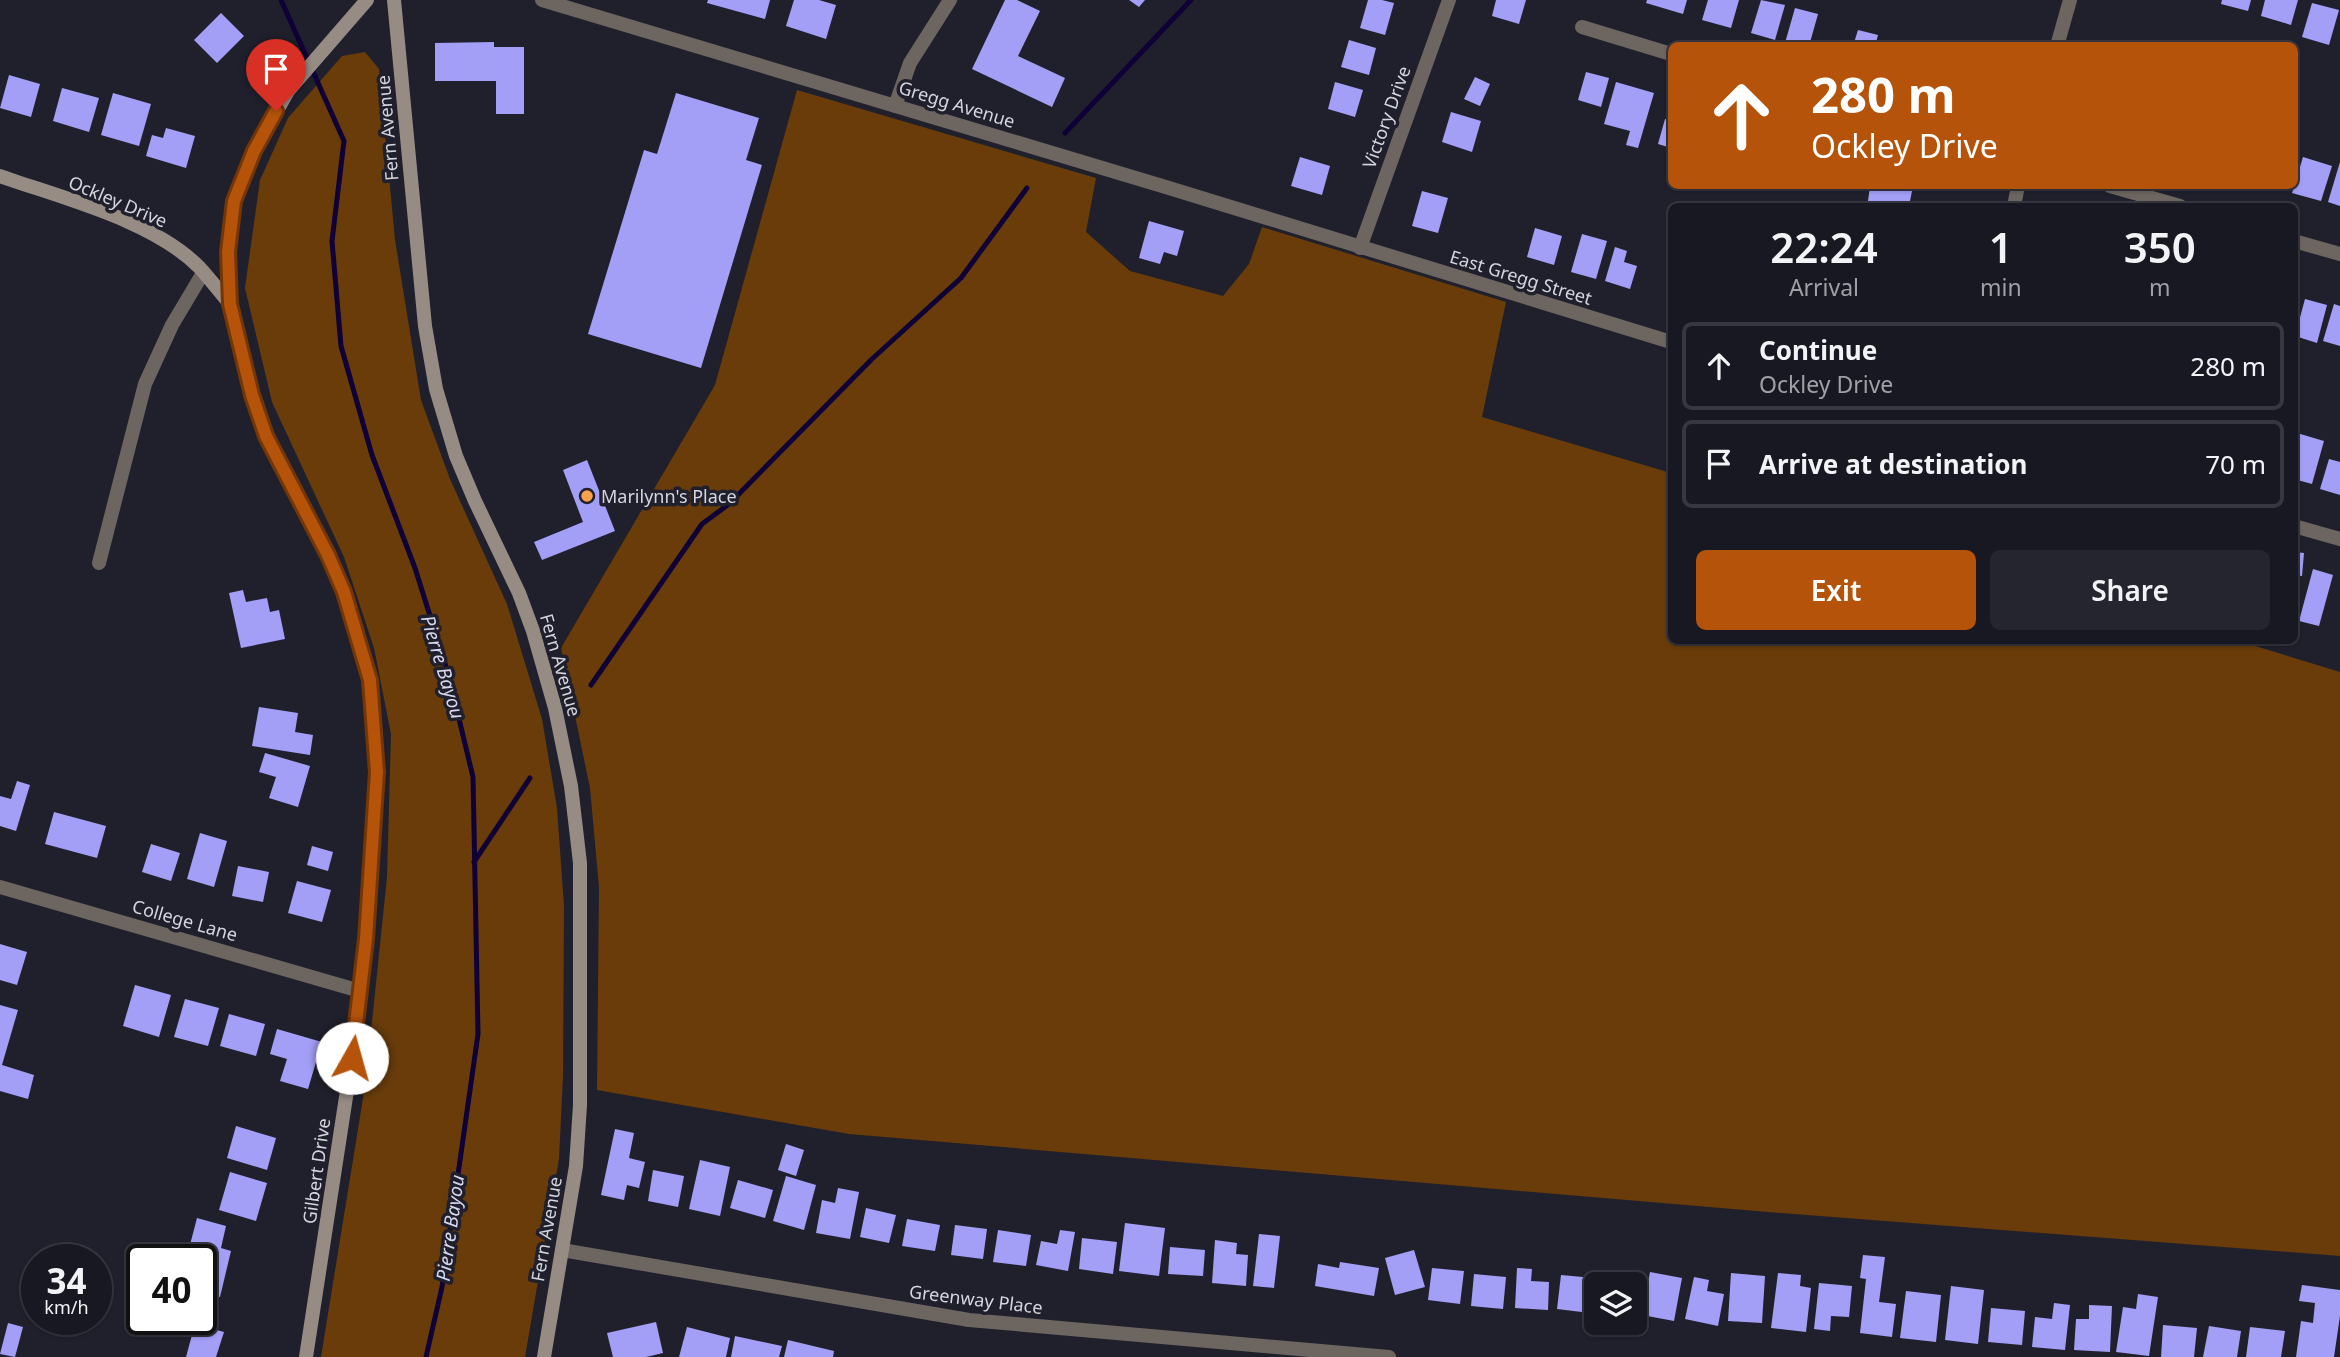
<!DOCTYPE html>
<style>
:root{--surface:#181822;--page:#25252f;--text:#f1f3f6;--muted:#9fa0a5;--line:#363740;--accent:#b45309}
body{margin:0;font-family:"Noto Sans",sans-serif;background:var(--page);color:var(--text);height:100vh;display:flex;flex-direction:column;font-size:26px;white-space:nowrap}
*{box-sizing:border-box;margin:0}
p{font-size:23px;color:var(--muted)}
.icon{flex:none;width:38px;height:38px;fill:none;stroke:currentColor;stroke-width:2;stroke-linecap:round;stroke-linejoin:round}
.map{position:relative;flex:1;overflow:hidden}
.panel{position:absolute;left:1668px;top:203px;width:630px;height:441px;display:flex;flex-direction:column;background:var(--surface);border-radius:10px;box-shadow:0 2px 5px #0004,0 0 0 2px var(--line)}
.panel>*{flex:none}
.top-card{position:absolute;left:1668px;top:42px;width:630px;height:147px;border-radius:10px;box-shadow:0 2px 5px #0004,0 0 0 2px var(--line);background:#b45309;color:#fff;overflow:hidden}
.fabs{position:absolute;left:1584px;top:1272px;display:grid;gap:14px}
.fabs a{display:grid;place-items:center;width:63px;height:63px;border-radius:10px;background:var(--surface);box-shadow:0 2px 5px #0004,0 0 0 2px var(--line);font-size:35px}
.speed{position:absolute;left:21px;top:1244px;display:flex;gap:14px;font-size:35px;font-weight:700;text-align:center}
.speed>*{display:grid;place-content:center;width:91px;height:91px;border-radius:50%;background:var(--surface);box-shadow:0 2px 5px #0004,0 0 0 2px var(--line);line-height:1}
.speed small{font-size:18px;font-weight:400}
.speed .limit{border:4px solid #111;border-radius:10px;background:#fff;color:#111}
.pin{position:absolute;display:grid;place-items:center;width:60px;height:60px;color:#fff;margin:-72px -30px;border-radius:50% 50% 50% 0;rotate:-45deg;box-shadow:0 0 7px #0007}
.pin .icon{rotate:45deg}
.me{position:absolute;width:77px;margin:-38px;rotate:7deg;stroke-linejoin:round;filter:drop-shadow(0 0 5px #0008)}
.turn{display:flex;align-items:center;gap:24px;height:147px;padding:0 28px;font-size:32px}
.turn .icon{width:91px;height:91px;stroke-width:2.5}
.turn b{display:block;font-size:49px;line-height:60px}
.eta{display:flex;justify-content:space-evenly;align-items:center;height:119px;text-align:center}
.eta b{font-size:42px;font-weight:600;line-height:49px}
.primary-button{display:flex;gap:14px;margin-top:auto;padding:14px 28px}
.primary-button a{flex:1;height:80px;border-radius:10px;background:var(--accent);color:#fff;font-size:28px;font-weight:600;line-height:80px;text-align:center}
.primary-button a+a{background:var(--page);color:var(--text)}
ul{padding:0;list-style:none}
li{display:flex;align-items:center;gap:21px;height:88px;margin:0 14px 10px;padding:0 14px;border:4px solid var(--line);border-radius:10px}
li div{flex:1}
li b{display:block;font-size:26px}
li em{font-style:normal}
.map>svg:first-child{display:block}
.green{fill:#693c0a}
.lines{fill:none;stroke-linecap:round;stroke-linejoin:round}
.stream{stroke:#0f0037;stroke-width:5}
.building{fill:#a39ff7}
.street{stroke:#6c6560;stroke-width:14}
.secondary{stroke:#968c84;stroke-width:14}
.route-casing{stroke:#753606;stroke-width:18}
.route{stroke:#b45309;stroke-width:12}
.poi-dot{fill:#f8a04b;stroke:#20202d;stroke-width:2.5}
.labels{text-anchor:middle;dominant-baseline:central;stroke-width:7;stroke-linejoin:round;paint-order:stroke}
.street-label{font-size:18px;fill:#d5d5df;stroke:#20202d}
.poi-label{font-size:18px;fill:#d5d5df;stroke:#20202d;text-anchor:start}
.water-label{font-size:19px;font-style:italic;fill:#d7d8ef;stroke:#20202d}
</style>
<div class="map">
<svg width="2340" height="1357" viewBox="0 0 2340 1357">
<rect width="100%" height="100%" fill="#20202d"/>
<g class="green">
<path d="M365,52L379,69L395,240L421,400L450,479L507,604L542,719L557,808L564,906L563,1076L559,1159L525,1357H321L366,1080L387,877L391,734L374,648L344,557L272,402L245,288L260,180L288,118L342,56Z"/>
<path d="M797,90L1096,178L1086,232L1130,271L1223,296L1249,264L1262,227L1506,302L1482,417L1671,473V640H2236L2340,672V1256L1768,1212L849,1134L597,1090L599,887L590,788L561,648L715,385Z"/>
</g>
<g class="lines">
<g class="stream">
<path d="M281,0L344,141L332,241L341,346L372,455L415,568L448,673L473,777L478,1034L442,1287L426,1357"/>
<path d="M1065,133L1191,0"/>
<path d="M591,685L702,524L729,504L872,359L961,278L1027,188"/>
<path d="M474,862L530,778"/>
</g>
</g>
<g class="building">
<path d="M708,0H770L765,19L707,3Z"/>
<path d="M794,0H819L836,5L826,39L786,26Z"/>
<path d="M1005,0H1017L1040,11L1018,56L1065,78L1052,107L972,69Z"/>
<path d="M1129,0H1145L1139,7Z"/>
<path d="M1368,0H1382L1394,3L1385,35L1360,28Z"/>
<path d="M1496,0H1526L1519,24L1492,16Z"/>
<path d="M1647,0H1687L1683,14L1646,3Z"/>
<path d="M1708,0H1739L1731,28L1702,20Z"/>
<path d="M1761,0L1785,5L1775,40L1751,33Z"/>
<path d="M2222,0H2251L2248,11L2221,4Z"/>
<path d="M2265,0H2298L2291,25L2261,16Z"/>
<path d="M2312,3L2339,10L2329,45L2302,37Z"/>
<path d="M1795,8L1818,14L1809,46L1785,43Z"/>
<path d="M221,13L244,36L217,63L194,40Z"/>
<path d="M1858,30L1878,35L1875,46H1853Z"/>
<path d="M1349,40L1376,48L1369,75L1341,67Z"/>
<path d="M494,42V47H524V114H496V81H435V43Z"/>
<path d="M1586,72L1609,78L1601,107L1578,100Z"/>
<path d="M9,75L40,84L31,117L0,108Z"/>
<path d="M1475,77L1490,84L1480,106L1464,99Z"/>
<path d="M1335,82L1363,90L1355,117L1328,109Z"/>
<path d="M1616,82L1654,93L1638,148L1626,145L1630,131L1604,124Z"/>
<path d="M62,88L99,98L89,132L53,121Z"/>
<path d="M113,93L151,104L139,146L101,135Z"/>
<path d="M676,93L759,118L746,160L762,165L701,368L588,334L644,150L657,154Z"/>
<path d="M1451,112L1481,121L1472,152L1442,142Z"/>
<path d="M1665,119L1671,121V148L1658,144Z"/>
<path d="M166,128L195,136L186,168L146,156L152,135L163,138Z"/>
<path d="M1300,157L1330,166L1322,195L1291,186Z"/>
<path d="M2303,157L2332,166L2321,201L2292,193Z"/>
<path d="M2340,162V206L2328,202Z"/>
<path d="M1870,186H1913L1909,206L1868,201Z"/>
<path d="M1422,191L1448,198L1438,233L1412,226Z"/>
<path d="M1149,221L1184,231L1177,256L1164,252L1160,264L1139,258Z"/>
<path d="M1535,228L1562,236L1554,265L1527,257Z"/>
<path d="M1582,234L1607,241L1596,279L1571,272Z"/>
<path d="M1615,247L1627,251L1624,262L1637,266L1630,289L1605,281Z"/>
<path d="M2305,299L2327,305L2317,343L2295,336Z"/>
<path d="M2334,304L2340,306V346L2323,341Z"/>
<path d="M2297,433L2324,441L2312,484L2294,479V441Z"/>
<path d="M2329,459L2340,462V495L2320,489Z"/>
<path d="M587,460L615,531L542,560L534,542L583,522L563,470Z"/>
<path d="M2294,552L2304,553L2302,576L2294,575Z"/>
<path d="M2313,569L2333,575L2319,626L2299,621Z"/>
<path d="M243,590L246,602L267,598L270,612L279,610L285,639L241,648L229,593Z"/>
<path d="M259,707L298,713L295,732L313,735L310,755L252,746Z"/>
<path d="M265,753L310,766L298,807L269,798L276,777L259,772Z"/>
<path d="M17,781L30,785L16,831L0,826V796L11,799Z"/>
<path d="M54,812L106,826L97,858L45,844Z"/>
<path d="M200,833L227,841L214,887L187,879Z"/>
<path d="M151,844L180,853L171,881L142,872Z"/>
<path d="M312,846L333,852L328,871L307,865Z"/>
<path d="M238,866L269,872L263,902L232,896Z"/>
<path d="M297,881L331,890L322,922L288,913Z"/>
<path d="M0,944L27,952L17,985L0,980Z"/>
<path d="M135,985L171,995L159,1037L123,1026Z"/>
<path d="M185,999L219,1008L208,1046L174,1037Z"/>
<path d="M0,1005L18,1010L2,1065L34,1075L28,1099L0,1091Z"/>
<path d="M229,1014L265,1024L256,1056L220,1046Z"/>
<path d="M277,1029L322,1042L308,1089L280,1081L287,1059L270,1054Z"/>
<path d="M236,1126L276,1138L267,1170L227,1158Z"/>
<path d="M615,1129L634,1133L629,1158L645,1162L639,1188L627,1185L624,1200L601,1195Z"/>
<path d="M786,1144L804,1150L796,1176L778,1170Z"/>
<path d="M700,1160L730,1167L720,1216L689,1209Z"/>
<path d="M653,1170L684,1176L678,1207L648,1201Z"/>
<path d="M230,1172L267,1183L256,1221L219,1210Z"/>
<path d="M786,1176L816,1185L804,1230L773,1221Z"/>
<path d="M738,1180L773,1190L765,1218L730,1208Z"/>
<path d="M838,1188L859,1192L850,1239L816,1233L822,1200L835,1203Z"/>
<path d="M866,1208L896,1215L889,1243L860,1237Z"/>
<path d="M197,1218L226,1226L221,1248L231,1251L220,1297L201,1293V1260H186Z"/>
<path d="M907,1219L940,1225L935,1251L902,1246Z"/>
<path d="M1125,1223L1165,1228L1159,1276L1119,1271Z"/>
<path d="M955,1225L987,1229L983,1259L951,1255Z"/>
<path d="M998,1230L1031,1235L1026,1266L993,1262Z"/>
<path d="M1060,1230L1075,1232L1068,1271L1036,1265L1041,1241L1057,1244Z"/>
<path d="M1259,1234L1280,1236L1274,1288L1253,1286Z"/>
<path d="M1082,1238L1117,1242L1113,1274L1079,1269Z"/>
<path d="M1215,1240L1237,1243L1236,1254L1248,1255L1246,1286L1212,1283Z"/>
<path d="M1170,1247L1205,1250L1203,1276L1168,1274Z"/>
<path d="M1414,1250L1425,1287L1395,1295L1385,1258Z"/>
<path d="M1863,1255L1885,1257L1879,1302L1896,1304L1892,1337L1860,1333L1866,1279L1860,1278Z"/>
<path d="M1340,1262L1379,1268L1374,1296L1315,1286L1318,1264L1339,1268Z"/>
<path d="M1432,1268L1464,1271L1460,1304L1428,1300Z"/>
<path d="M1517,1268L1532,1269L1531,1281L1549,1282L1548,1310L1515,1308Z"/>
<path d="M1650,1272L1682,1278L1674,1321L1642,1315Z"/>
<path d="M1731,1273L1765,1276L1762,1323L1728,1321Z"/>
<path d="M1778,1273L1801,1275L1800,1286L1811,1288L1806,1332L1771,1328Z"/>
<path d="M1474,1274L1506,1277L1503,1309L1471,1306Z"/>
<path d="M1561,1275L1594,1278L1590,1313L1557,1309Z"/>
<path d="M1602,1275L1639,1279L1636,1301L1634,1284H1601Z"/>
<path d="M1694,1277L1709,1280L1707,1291L1724,1294L1718,1326L1685,1319Z"/>
<path d="M1819,1283L1852,1286L1849,1317L1831,1316L1830,1331L1814,1329Z"/>
<path d="M2302,1285L2340,1290V1316L2334,1357H2296L2301,1321L2313,1323L2315,1303L2299,1301Z"/>
<path d="M1951,1286L1984,1290L1978,1344L1945,1340Z"/>
<path d="M1906,1291L1941,1295L1936,1342L1900,1338Z"/>
<path d="M2138,1294L2158,1297L2149,1356L2116,1352L2123,1307L2136,1309Z"/>
<path d="M2054,1303L2070,1305L2065,1350L2032,1347L2035,1317L2052,1319Z"/>
<path d="M2089,1305L2112,1306L2110,1352L2074,1350L2076,1319H2089Z"/>
<path d="M1991,1308L2025,1311L2022,1345L1988,1342Z"/>
<path d="M656,1322L663,1353L646,1357H613L607,1333Z"/>
<path d="M8,1323L23,1327L15,1357L0,1354Z"/>
<path d="M195,1324L224,1332L216,1357H186Z"/>
<path d="M2163,1325L2197,1328L2194,1357H2161Z"/>
<path d="M2209,1326L2241,1331L2237,1357H2203Z"/>
<path d="M687,1327L730,1338L726,1357H679Z"/>
<path d="M2250,1327L2285,1331L2281,1357H2246Z"/>
<path d="M735,1336L782,1346L779,1357H731Z"/>
<path d="M788,1340L834,1351L833,1357H784Z"/>
</g>
<g class="lines">
<g class="street">
<path d="M542,0L1169,188L1671,342"/>
<path d="M1582,27L1671,54"/>
<path d="M2057,46L2070,0"/>
<path d="M895,106L910,63L950,0"/>
<path d="M2110,186L2180,206"/>
<path d="M2014,206L2018,186"/>
<path d="M2294,241L2340,254"/>
<path d="M1360,248L1449,0"/>
<path d="M2294,526L2340,539"/>
<path d="M99,563L145,384L172,325L203,273"/>
<path d="M0,887L360,991"/>
<path d="M562,1250L969,1320L1389,1357"/>
</g>
<g class="secondary">
<path d="M394,0L425,326L436,389L456,456L475,501L519,593L533,631L555,708L571,786L580,863V1105L576,1166L544,1357"/>
<path d="M0,176C62,198 152,220 199,267C210,279 220,292 230,304"/>
<path d="M306,1357L352,1058L366,939L377,773L375,732L370,680L344,592L328,555L276,459L252,395L230,304L228,252L234,200L254,151L288,91L367,0"/>
</g>
</g>
<g class="lines">
<g class="route-casing">
<path id="route" d="M276,111L254,151L234,201L228,252L230,304L252,395L266,436L328,555L344,592L370,680L377,772L366,939L352,1058"/>
</g>
<use href="#route" class="route"/>
</g>
<circle class="poi-dot" cx="587" cy="496" r="7"/>
<g class="labels">
<g class="street-label">
<text transform="translate(957 104) rotate(17)">Gregg Avenue</text>
<text transform="translate(1386 117) rotate(-70)">Victory Drive</text>
<text transform="translate(387 128) rotate(-95)">Fern Avenue</text>
<text transform="translate(118 201) rotate(23)">Ockley Drive</text>
<text transform="translate(1521 277) rotate(17)">East Gregg Street</text>
<text transform="translate(561 665) rotate(74)">Fern Avenue</text>
<text transform="translate(185 920) rotate(16)">College Lane</text>
<text transform="translate(316 1171) rotate(-82)">Gilbert Drive</text>
<text transform="translate(546 1229) rotate(-80)">Fern Avenue</text>
<text transform="translate(976 1299) rotate(7)">Greenway Place</text>
</g>
<g class="poi-label">
<text x="601" y="496">Marilynn's Place</text>
</g>
<g class="water-label">
<text transform="translate(443 667) rotate(73)">Pierre Bayou</text>
<text transform="translate(450 1228) rotate(-82)">Pierre Bayou</text>
</g>
</g>
</svg>
<div class="fabs">
<a><svg class="icon" aria-label="layers" viewBox="0 0 24 24"><path d="M12 4l9 5-9 5-9-5zM3 14l9 5 9-5"/></svg></a>
</div>
<div class="speed"><div>34<small>km/h</small></div><div class="limit">40</div></div>
<div class="pin" style="left:276px;top:111px;background:#d93025"><svg class="icon" aria-label="arrive" viewBox="0 0 24 24"><path d="M6 21V4h12l-3 4 3 4H6"/></svg></div>
<svg class="me" style="left:352px;top:1058px" viewBox="-20 -20 40 40"><circle r="19" fill="#fff"/><path d="M0-13L10 11 0 6-10 11z" fill="#b45309"/></svg>
<div class="top-card">
<div class="turn"><svg class="icon" aria-label="ahead" viewBox="0 0 24 24"><path d="M12 20V5M6 11l6-6 6 6"/></svg><div><b>280 m</b>Ockley Drive</div></div>
</div>
<section class="panel">
<div class="eta">
<div><b>22:24</b><p>Arrival</p></div>
<div><b>1</b><p>min</p></div>
<div><b>350</b><p>m</p></div>
</div>
<ul>
<li><svg class="icon" aria-label="ahead" viewBox="0 0 24 24"><path d="M12 20V5M6 11l6-6 6 6"/></svg><div><b>Continue</b><p>Ockley Drive</p></div><em>280 m</em></li>
<li><svg class="icon" aria-label="arrive" viewBox="0 0 24 24"><path d="M6 21V4h12l-3 4 3 4H6"/></svg><div><b>Arrive at destination</b></div><em>70 m</em></li>
</ul>
<div class="primary-button"><a>Exit</a><a>Share</a></div>
</section>
</div>
